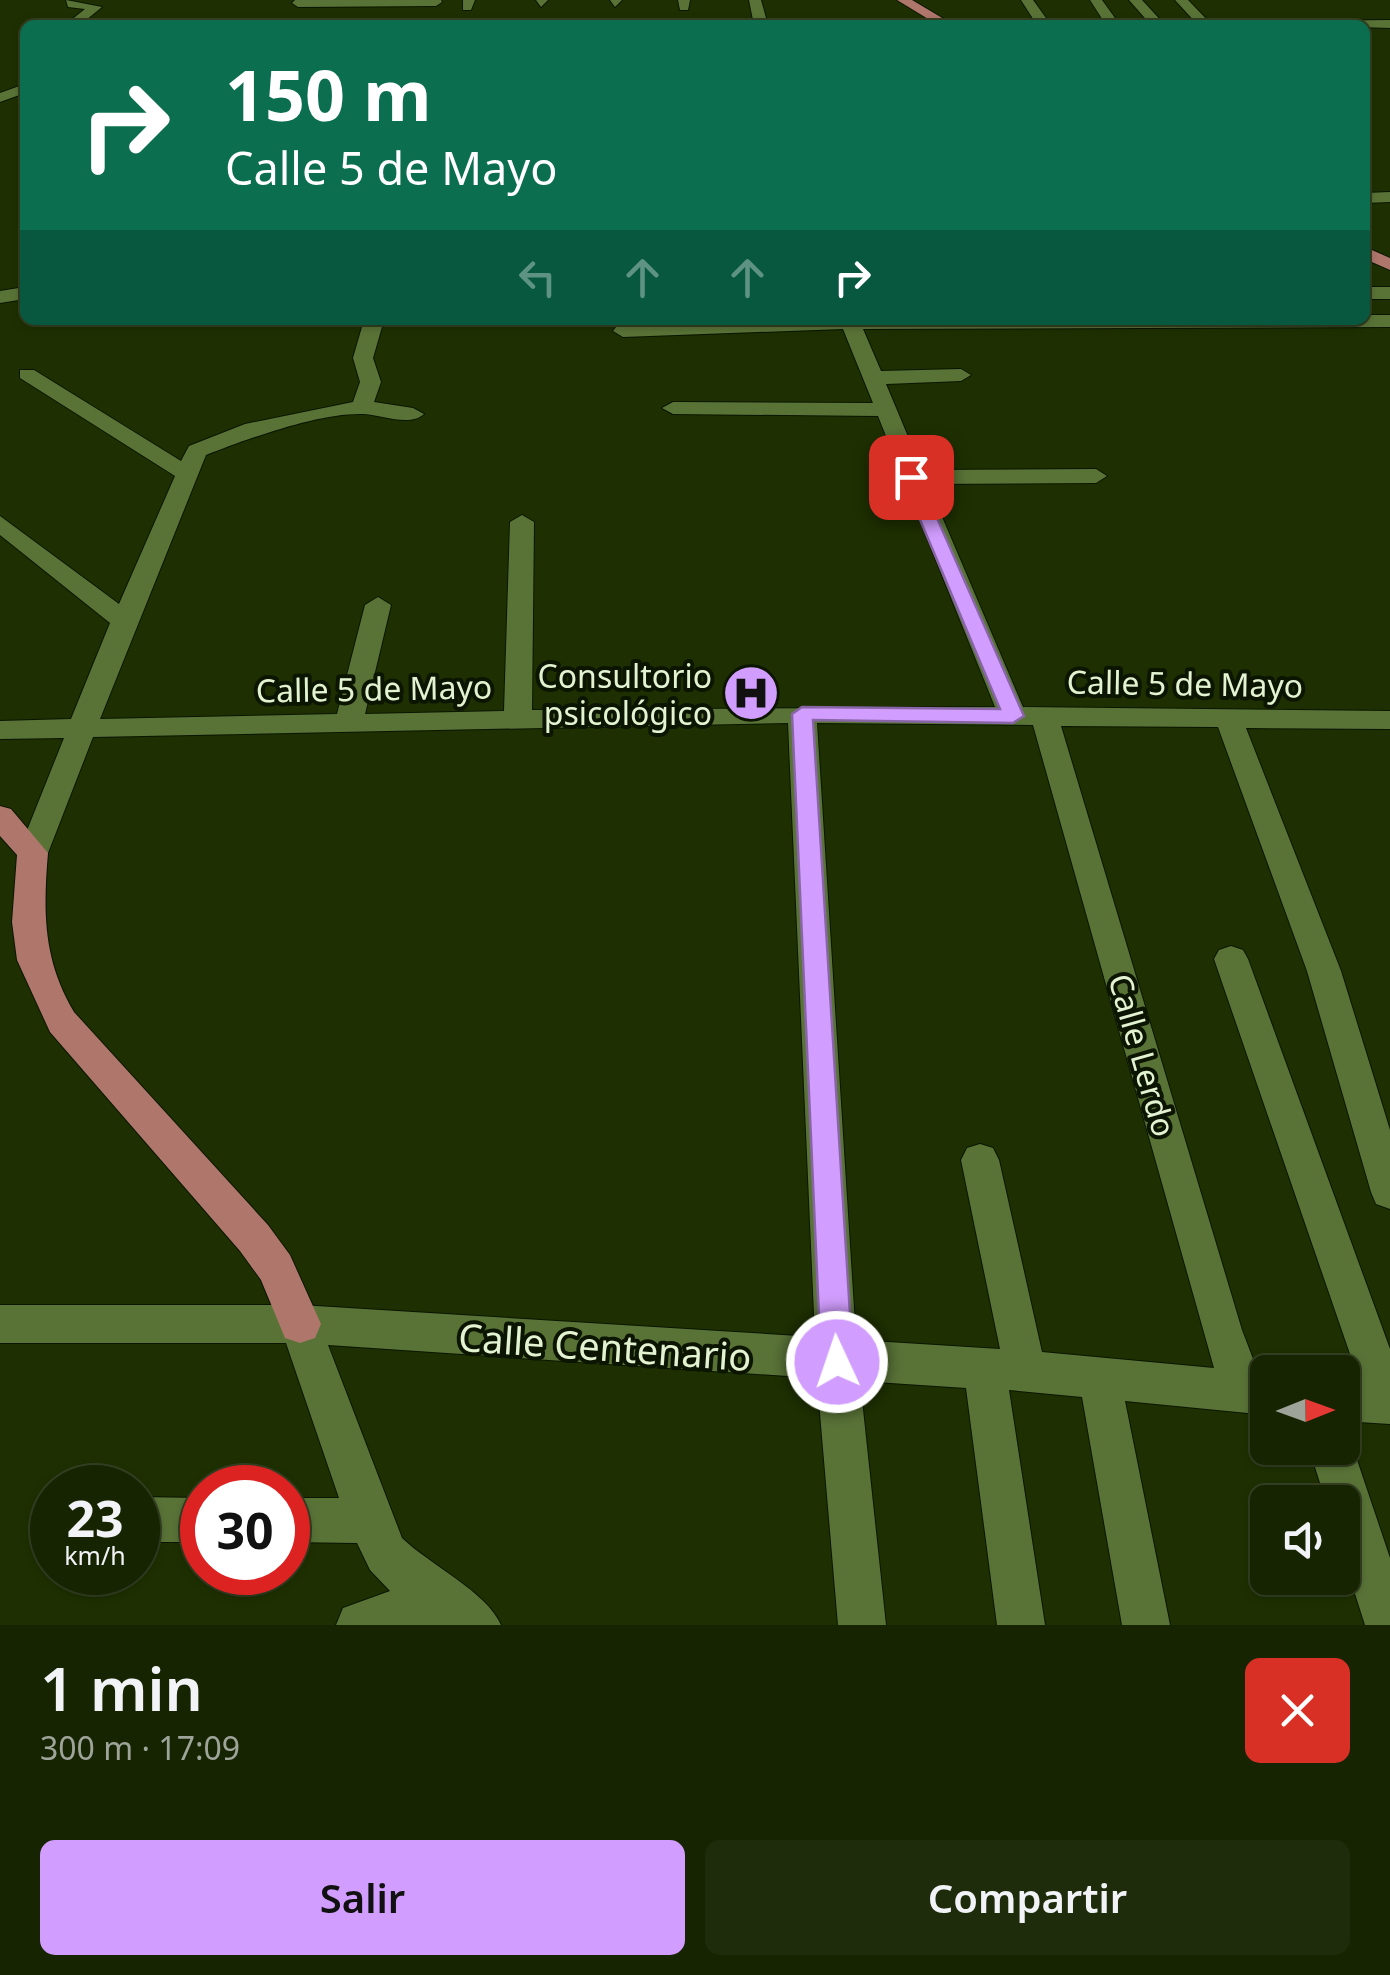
<!DOCTYPE html>
<html lang="es">
<meta charset="utf-8">
<style>
:root{--surface:#162401;--page:#1f2c0b;--text:#f1f3f6;--muted:#9ea499;--line:#354123;--accent:#d19dfe}
body{margin:0;font-family:"Noto Sans",sans-serif;background:var(--page);color:var(--text);height:100vh;display:flex;flex-direction:column;font-size:38px;white-space:nowrap}
*{box-sizing:border-box;margin:0}
p{font-size:32px;color:var(--muted)}
.icon{flex:none;width:55px;height:55px;fill:none;stroke:currentColor;stroke-width:2;stroke-linecap:round;stroke-linejoin:round}
.map{position:relative;height:1625px;overflow:hidden}
.drawer{display:flex;flex-direction:column;background:var(--surface);flex:1}
.drawer>*{flex:none}
.hud{position:absolute;left:20px;top:20px;width:1350px;height:305px;border-radius:15px;box-shadow:0 2px 8px #0004,0 0 0 2px var(--line);background:#0b6e4f;color:#fff;overflow:hidden}
.needle{width:65px;rotate:89deg}
.buttons{position:absolute;left:1250px;top:1355px;display:grid;gap:20px}
.buttons a{display:grid;place-items:center;width:110px;height:110px;border-radius:15px;background:var(--surface);box-shadow:0 2px 8px #0004,0 0 0 2px var(--line);font-size:50px}
.speed{position:absolute;left:30px;top:1465px;display:flex;gap:20px;font-size:50px;font-weight:700;text-align:center}
.speed>*{display:grid;place-content:center;width:130px;height:130px;border-radius:50%;background:var(--surface);box-shadow:0 2px 8px #0004,0 0 0 2px var(--line);line-height:1}
.speed small{font-size:25px;font-weight:400}
.speed .limit{border:15px solid #d22;background:#fff;color:#111}
.pin{position:absolute;display:grid;place-items:center;width:85px;height:85px;color:#fff;margin:-42px;border-radius:20px;box-shadow:0 5px 15px #0006}
.me{position:absolute;width:110px;margin:-55px;rotate:357deg;stroke-linejoin:round;filter:drop-shadow(0 0 8px #0008)}
.turn{display:flex;align-items:center;gap:35px;height:210px;padding:0 40px;font-size:45px}
.turn .icon{width:130px;height:130px;stroke-width:2.5}
.turn b{display:block;font-size:70px;line-height:85px}
.lanes{display:flex;align-items:center;height:95px;padding:0 40px;background:#0003;justify-content:center;gap:50px;direction:ltr}
.lanes .off{opacity:.35}
.round{display:grid;place-items:center;flex:none;width:105px;height:105px;border-radius:15px;background:var(--page)}
.headline{display:flex;align-items:center;justify-content:space-between;height:170px;padding:0 40px}
h1{font-size:60px;font-weight:600;line-height:75px}
.action{display:flex;gap:20px;margin-top:auto;padding:20px 40px}
.action a{flex:1;height:115px;border-radius:15px;background:var(--accent);color:#111;font-size:40px;font-weight:600;line-height:115px;text-align:center}
.action a+a{background:var(--page);color:var(--text)}
.map>svg:first-child{display:block}
.lines{fill:none;stroke-linecap:round;stroke-linejoin:round}
.minor-casing{stroke:#0a1600;stroke-width:2}
.major-casing{stroke:#0a1600;stroke-width:2}
.minor{fill:#597337;fill-rule:evenodd}
.major{fill:#af766c;fill-rule:evenodd}
.route{fill:#d19dfe;stroke:#8866a5;stroke-width:2.5}
.labels{text-anchor:middle;dominant-baseline:central;stroke-width:8;stroke-linejoin:round;paint-order:stroke}
.poi-label{font-size:32px;fill:#e3f3d2;stroke:#0c1501;text-anchor:end}
.street-label{font-size:32px;fill:#e3f3d2;stroke:#0c1501}
.near-street-label{font-size:38px;fill:#e3f3d2;stroke:#0c1501}
</style>
<div class="map">
<svg width="1390" height="1625" viewBox="0 0 1390 1625">
<rect width="100%" height="100%" fill="#1e3001"/>
<g class="lines">
<g class="minor-casing">
<g id="minor">
<path d="M66,0L102,7L80,25H65L85,9L68,7Z"/>
<path d="M295,0H441L442,2L436,6L298,7L292,3Z"/>
<path d="M463,0H475L471,10H463Z"/>
<path d="M536,0H548L541,7Z"/>
<path d="M610,0H622L615,7Z"/>
<path d="M678,0H690L688,10H680Z"/>
<path d="M749,0H761L768,25H754Z"/>
<path d="M1021,0H1033L1051,25H1037Z"/>
<path d="M1090,0H1102L1120,25H1106Z"/>
<path d="M1129,0H1142L1165,25H1151Z"/>
<path d="M1175,0H1188L1212,25H1198Z"/>
<path d="M1390,20V28L1295,25L1302,21Z"/>
<path d="M25,84V93L0,102V93Z"/>
<path d="M1390,192V202L1365,203V193Z"/>
<path d="M25,287V299L0,303V291Z"/>
<rect x="1365" y="287" width="25" height="12"/>
<path d="M1365,315H1390V327L863,329L881,371L961,369L971,375L961,381L886,384L922,470L1096,469L1107,476L1096,483L928,484L1023,707L1390,711V729L1246,728L1341,971L1390,1130V1209L1376,1204L1371,1192L1307,971L1218,727L1061,726L1242,1330L1258,1372L1268,1373V1415L1125,1401L1170,1625H1122L1082,1397L1009,1390L1045,1625H997L966,1388L860,1381L886,1625H838L817,1378L328,1345L402,1538C430,1565 487,1592 501,1625H336L343,1608L390,1591L370,1570L357,1543L288,1542V1498H339L286,1343H0V1305H300L815,1337L788,723L93,737L48,853L44,861H22L18,853L64,738L0,739V721L71,719L110,623L0,535V516L119,604L175,476L20,378V370H34L181,461L189,446L245,424L353,402L360,382L353,358L364,320H384L373,358L381,382L374,402L413,408L424,414C410,427 382,415 364,414C320,412 247,439 206,455L100,719L337,714L365,605L378,597L391,605L365,714L504,711L510,522L522,515L534,522L532,710L995,707L878,416L673,414L662,408L673,402L873,403L843,329L623,337L613,331L616,327L722,320H1365ZM817,723L1033,725L1214,1368L1042,1352L999,1160L993,1148L980,1144L967,1148L961,1160L1000,1349L856,1340Z"/>
<path d="M1231,946L1243,950L1248,959L1390,1349V1424L1342,1421V1379L1359,1380L1214,959L1219,950Z"/>
<path d="M1342,1431L1353,1448L1390,1558V1625H1365L1342,1553V1502H1326L1309,1448H1342Z"/>
<path d="M138,1497L202,1498V1542H138Z"/>
</g>
</g>
<g class="major-casing">
<g id="major">
<path d="M897,0H912L954,25H938Z"/>
<path d="M1365,247L1390,258V270L1365,259Z"/>
<path d="M0,806L11,809L48,853C43,912 43,960 74,1012L268,1225L290,1255L321,1324L315,1338L300,1343L285,1338L261,1280L240,1251L50,1032L17,960L12,922L17,855L0,836Z"/>
</g>
</g>
<use href="#minor" class="minor"/>
<use href="#major" class="major"/>
</g>
<path class="route" d="M911,472L919,477L1024,716L1013,723L813,720L853,1362L848,1373L837,1378L826,1373L821,1362L792,714L802,707L1000,709L902,477Z"/>
<defs>
<g id="hospital-disc" transform="scale(2.875)"><circle r="9.5" fill="#d19dfe" stroke="#0c1501"/><path d="M-5-5h3v3.5h4V-5h3V5h-3V1.5h-4V5h-3Z" fill="#111"/></g>
</defs>
<g fill-rule="evenodd">
<use href="#hospital-disc" x="751" y="693"/>
</g>
<g class="labels">
<g class="poi-label">
<text x="712" y="675">Consultorio<tspan x="712" dy="37">psicológico</tspan></text>
</g>
<g class="street-label">
<text transform="translate(1185 683) rotate(1)">Calle 5 de Mayo</text>
<text transform="translate(374 688) rotate(-1)">Calle 5 de Mayo</text>
<text transform="translate(1143 1055) rotate(74)">Calle Lerdo</text>
</g>
<g class="near-street-label">
<text transform="translate(605 1346) rotate(4)">Calle Centenario</text>
</g>
</g>
</svg>
<div class="buttons">
<a><svg class="needle" viewBox="-14 -14 28 28"><path d="M0-13l5 13h-10z" fill="#e53935"/><path d="M0 13l5-13h-10z" fill="#9ea499"/></svg></a>
<a><svg class="icon" aria-label="sound" viewBox="0 0 24 24"><path d="M4 9h4l5-4v14l-5-4H4zM17 9q2 3 0 6"/></svg></a>
</div>
<div class="speed"><div>23<small>km/h</small></div><div class="limit">30</div></div>
<div class="pin" style="left:911px;top:477px;background:#d93025"><svg class="icon" aria-label="arrive" viewBox="0 0 24 24"><path d="M6 21V4h12l-3 4 3 4H6"/></svg></div>
<svg class="me" style="left:837px;top:1362px" viewBox="-20 -20 40 40"><circle r="17" fill="#d19dfe" stroke="#fff" stroke-width="3"/><path d="M0-11L8 9 0 5-8 9z" fill="#fff"/></svg>
<div class="hud">
<div class="turn"><svg class="icon" aria-label="right" viewBox="0 0 24 24"><path d="M7 20v-9h11M14 6l5 5-5 5"/></svg><div><b>150 m</b>Calle 5 de Mayo</div></div>
<div class="lanes"><svg class="icon off" aria-label="left" viewBox="0 0 24 24"><path d="M17 20v-9H6M10 6l-5 5 5 5"/></svg><svg class="icon off" aria-label="ahead" viewBox="0 0 24 24"><path d="M12 20V5M6 11l6-6 6 6"/></svg><svg class="icon off" aria-label="ahead" viewBox="0 0 24 24"><path d="M12 20V5M6 11l6-6 6 6"/></svg><svg class="icon" aria-label="right" viewBox="0 0 24 24"><path d="M7 20v-9h11M14 6l5 5-5 5"/></svg></div>
</div>
</div>
<section class="drawer">
<div class="headline"><div><h1>1 min</h1><p>300 m · 17:09</p></div><a class="round" style="background:#d93025;color:#fff"><svg class="icon" aria-label="close" viewBox="0 0 24 24"><path d="M6 6l12 12M18 6L6 18"/></svg></a></div>
<div class="action"><a>Salir</a><a>Compartir</a></div>
</section>
